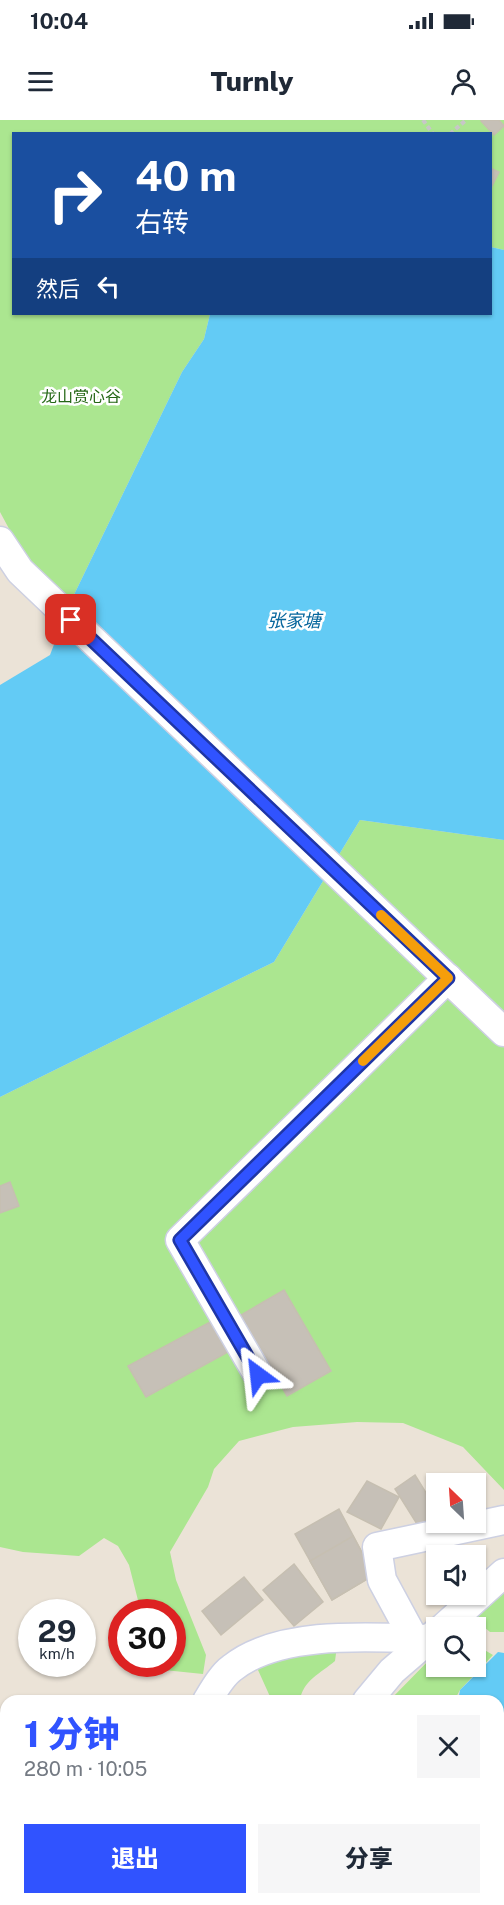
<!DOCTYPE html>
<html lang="zh">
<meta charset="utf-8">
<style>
:root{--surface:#fff;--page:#f6f6f7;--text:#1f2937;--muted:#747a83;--accent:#3053ff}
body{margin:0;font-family:"Public Sans","Noto Sans SC",sans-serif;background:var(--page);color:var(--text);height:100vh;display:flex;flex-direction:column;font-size:22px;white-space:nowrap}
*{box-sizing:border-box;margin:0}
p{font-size:20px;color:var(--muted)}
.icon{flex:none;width:33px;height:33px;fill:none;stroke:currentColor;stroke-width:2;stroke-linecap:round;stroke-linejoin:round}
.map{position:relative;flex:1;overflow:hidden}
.drawer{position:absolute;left:0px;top:1575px;width:504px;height:210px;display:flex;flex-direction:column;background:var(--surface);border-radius:18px 18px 0 0;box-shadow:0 2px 4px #0004}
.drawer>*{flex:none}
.top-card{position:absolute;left:12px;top:12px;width:480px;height:183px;border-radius:0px;box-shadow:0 2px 4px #0004;background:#1a4fa0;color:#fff;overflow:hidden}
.needle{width:39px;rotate:335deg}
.controls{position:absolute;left:426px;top:1353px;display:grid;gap:12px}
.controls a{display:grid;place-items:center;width:60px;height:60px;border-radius:0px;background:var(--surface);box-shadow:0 2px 4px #0004;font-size:30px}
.speed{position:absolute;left:18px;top:1479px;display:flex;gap:12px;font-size:30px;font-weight:700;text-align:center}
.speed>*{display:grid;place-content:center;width:78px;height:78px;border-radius:50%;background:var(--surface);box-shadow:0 2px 4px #0004;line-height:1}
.speed small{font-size:15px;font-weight:400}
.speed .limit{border:9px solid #d22;background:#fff;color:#111}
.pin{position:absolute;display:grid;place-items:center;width:51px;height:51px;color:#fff;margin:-26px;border-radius:12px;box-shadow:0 3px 9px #0006}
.me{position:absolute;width:66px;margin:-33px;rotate:330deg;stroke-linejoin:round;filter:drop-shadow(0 0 4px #0008)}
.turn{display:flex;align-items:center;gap:21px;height:126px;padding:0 24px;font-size:27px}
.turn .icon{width:78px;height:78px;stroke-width:2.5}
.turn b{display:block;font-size:42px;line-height:51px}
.then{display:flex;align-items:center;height:57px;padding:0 24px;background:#0003;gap:12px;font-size:22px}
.round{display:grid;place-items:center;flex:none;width:63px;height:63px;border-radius:0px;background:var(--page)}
.headline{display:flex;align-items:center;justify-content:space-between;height:102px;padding:0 24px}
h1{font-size:36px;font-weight:800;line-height:45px;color:var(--accent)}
.cta{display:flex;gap:12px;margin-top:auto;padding:12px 24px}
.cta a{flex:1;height:69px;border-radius:0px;background:var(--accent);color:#fff;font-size:24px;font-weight:800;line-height:69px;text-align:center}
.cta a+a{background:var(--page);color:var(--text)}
.status{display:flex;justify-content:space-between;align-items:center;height:42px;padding:0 30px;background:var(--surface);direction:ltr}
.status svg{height:16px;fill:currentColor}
header{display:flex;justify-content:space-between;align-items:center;height:78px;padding:0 24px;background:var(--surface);font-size:27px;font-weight:800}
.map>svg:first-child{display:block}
.green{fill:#abe690}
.water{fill:#63cbf5}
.building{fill:#c6c0b7;stroke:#c6bfb1;stroke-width:1.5}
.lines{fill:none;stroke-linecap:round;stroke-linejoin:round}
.minor-casing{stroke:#cdd0e2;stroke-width:31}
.path{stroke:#c7c7c7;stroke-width:4;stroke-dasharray:4.5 3;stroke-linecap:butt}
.minor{stroke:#fff;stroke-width:28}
.route-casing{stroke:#1f36a6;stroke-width:15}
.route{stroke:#3053ff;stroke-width:10}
.slow{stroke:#f59e0b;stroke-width:10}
.labels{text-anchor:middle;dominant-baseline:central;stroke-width:5;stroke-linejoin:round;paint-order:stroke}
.park-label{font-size:16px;fill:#246715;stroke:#fff}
.water-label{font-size:18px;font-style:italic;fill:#06669d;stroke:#fff}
</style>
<div class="status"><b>10:04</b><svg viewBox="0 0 49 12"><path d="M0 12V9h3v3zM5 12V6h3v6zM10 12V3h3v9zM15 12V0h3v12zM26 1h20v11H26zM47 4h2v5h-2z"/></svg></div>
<header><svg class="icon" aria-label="menu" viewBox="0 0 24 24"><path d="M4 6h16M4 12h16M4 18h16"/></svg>Turnly<svg class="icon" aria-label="person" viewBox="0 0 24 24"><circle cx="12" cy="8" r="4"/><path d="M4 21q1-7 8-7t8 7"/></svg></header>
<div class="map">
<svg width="504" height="1785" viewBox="0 0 504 1785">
<rect width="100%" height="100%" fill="#ebe3d7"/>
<g class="green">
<path d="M0,0H504V130L491,127L490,14H14V194H210L204,219L182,252L69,485L20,429L0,392Z"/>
<path d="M360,700L504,720V1370L463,1327L403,1303L357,1302L293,1307L239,1321L214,1349L208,1367L170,1432L176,1460L206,1535L203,1554L164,1550L160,1544H172V1492H141L129,1445L118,1426L104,1418L79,1436L23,1432L0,1427V977L274,842Z"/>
<path d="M504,1466V1512H490L472,1497Z"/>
<path d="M476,1525L493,1535L460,1570L454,1581H389L436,1533V1546H476Z"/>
<path d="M337,1526L335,1541C321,1553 302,1561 300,1581H272L258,1550L251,1548Z"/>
<path d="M498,1756L504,1763V1785H461L466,1779H498Z"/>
</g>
<g class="water">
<path d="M491,127L504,130V720L360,700L274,842L0,977V565L50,535L69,485L182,252L204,219L210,194H490Z"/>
<path d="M498,1532L504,1533V1689L498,1699V1581H458L460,1570Z"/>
</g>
<g class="building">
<path d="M482,0H499L504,6L494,15L481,1Z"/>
<path d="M490,48L499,52L491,68H490Z"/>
<path d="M10,1062L19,1086L0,1093V1066Z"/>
<path d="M284,1170L331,1251L287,1276L241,1195Z"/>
<path d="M212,1201L228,1232L146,1277L128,1246Z"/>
<path d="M415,1355L436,1389V1402L422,1412L395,1369Z"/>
<path d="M367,1361L399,1377L381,1409L347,1392Z"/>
<path d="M339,1389L374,1455L332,1480L295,1414Z"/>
<path d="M353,1416L374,1455L332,1480L310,1441Z"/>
<path d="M294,1444L323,1482L294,1506L263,1470Z"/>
<path d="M244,1457L263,1480L221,1515L202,1491Z"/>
</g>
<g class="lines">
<g class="minor-casing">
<g id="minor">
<path d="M0,421L20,451L504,912"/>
<path d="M258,1255L180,1120L448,858"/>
<path d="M443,1508L504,1453"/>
<path d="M414,1519L382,1460L377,1427L504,1400"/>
<path d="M207,1581C213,1571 222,1555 232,1548C279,1510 371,1517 429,1519"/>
<path d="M367,1581L392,1551L436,1513"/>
<path d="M0,1647L6,1649"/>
<path d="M209,1785L213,1779"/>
</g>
</g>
<g class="path">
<path d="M423,0L433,14"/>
<path d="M450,14L466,0"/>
</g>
<use href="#minor" class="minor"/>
</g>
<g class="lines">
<g class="route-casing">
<path id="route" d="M71,500L448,858L180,1120L258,1255"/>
</g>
<use href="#route" class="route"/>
<path class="slow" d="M363,941L448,858L381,795"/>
</g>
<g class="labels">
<g class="park-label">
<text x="81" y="276">龙山赏心谷</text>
</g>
<g class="water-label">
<text x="294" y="500">张家塘</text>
</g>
</g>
</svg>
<div class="controls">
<a><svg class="needle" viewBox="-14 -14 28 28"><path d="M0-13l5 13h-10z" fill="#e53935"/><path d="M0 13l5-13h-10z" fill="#747a83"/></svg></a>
<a><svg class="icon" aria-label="sound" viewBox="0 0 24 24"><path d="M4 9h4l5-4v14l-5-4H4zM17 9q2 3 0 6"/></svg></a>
<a><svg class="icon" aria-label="search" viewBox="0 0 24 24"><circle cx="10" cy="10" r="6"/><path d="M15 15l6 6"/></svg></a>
</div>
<div class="speed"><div>29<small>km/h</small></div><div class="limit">30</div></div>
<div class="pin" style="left:71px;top:500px;background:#d93025"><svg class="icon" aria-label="arrive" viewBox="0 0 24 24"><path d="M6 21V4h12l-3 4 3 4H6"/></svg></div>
<svg class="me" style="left:258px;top:1255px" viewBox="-20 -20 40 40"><path d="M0-17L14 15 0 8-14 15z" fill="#3053ff" stroke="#fff" stroke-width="4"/></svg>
<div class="top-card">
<div class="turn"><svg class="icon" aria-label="right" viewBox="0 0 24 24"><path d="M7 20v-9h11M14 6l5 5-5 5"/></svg><div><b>40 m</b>右转</div></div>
<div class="then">然后<svg class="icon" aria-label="left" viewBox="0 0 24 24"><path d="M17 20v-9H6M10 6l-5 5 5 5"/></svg></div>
</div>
<section class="drawer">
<div class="headline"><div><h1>1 分钟</h1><p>280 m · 10:05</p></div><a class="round"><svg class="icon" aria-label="close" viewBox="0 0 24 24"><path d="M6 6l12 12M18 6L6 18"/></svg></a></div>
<div class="cta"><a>退出</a><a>分享</a></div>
</section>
</div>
